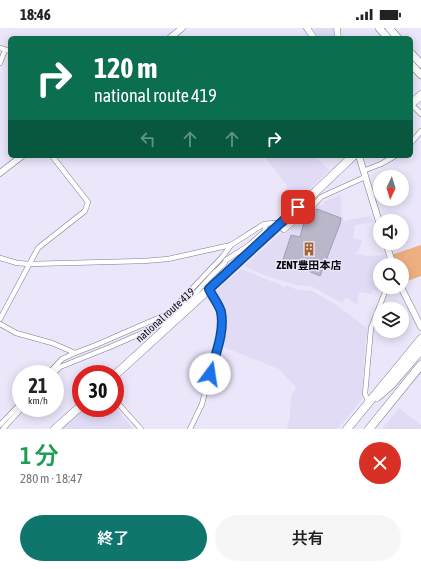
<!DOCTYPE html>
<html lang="ja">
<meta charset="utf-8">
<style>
:root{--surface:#fff;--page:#f6f6f6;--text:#222;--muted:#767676;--accent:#0f766e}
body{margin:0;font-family:"Asap Condensed","Noto Sans JP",sans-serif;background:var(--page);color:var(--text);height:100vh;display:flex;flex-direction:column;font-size:15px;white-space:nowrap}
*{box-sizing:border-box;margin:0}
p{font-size:13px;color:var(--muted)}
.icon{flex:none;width:22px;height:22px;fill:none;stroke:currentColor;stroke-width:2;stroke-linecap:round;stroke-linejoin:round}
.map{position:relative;height:401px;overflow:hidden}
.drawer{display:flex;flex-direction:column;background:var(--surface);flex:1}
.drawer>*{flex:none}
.guide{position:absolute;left:8px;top:8px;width:405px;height:122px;border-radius:6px;box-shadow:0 2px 10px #0003;background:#0b6e4f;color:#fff;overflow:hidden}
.needle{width:26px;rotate:184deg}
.tools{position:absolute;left:373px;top:142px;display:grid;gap:8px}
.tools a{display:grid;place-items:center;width:36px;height:36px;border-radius:50%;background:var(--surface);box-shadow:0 2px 10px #0003;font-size:20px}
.speed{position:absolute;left:12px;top:337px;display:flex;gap:8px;font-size:20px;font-weight:700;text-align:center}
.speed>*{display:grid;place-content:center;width:52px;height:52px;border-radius:50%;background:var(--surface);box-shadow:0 2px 10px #0003;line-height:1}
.speed small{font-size:10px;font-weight:400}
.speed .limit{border:6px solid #d22;background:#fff;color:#111}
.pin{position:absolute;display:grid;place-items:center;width:34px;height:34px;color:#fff;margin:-17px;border-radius:8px;box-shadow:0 2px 6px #0006}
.me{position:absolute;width:44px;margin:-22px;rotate:14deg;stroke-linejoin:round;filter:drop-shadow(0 0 3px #0008)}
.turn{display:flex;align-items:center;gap:14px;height:84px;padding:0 20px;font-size:18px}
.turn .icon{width:52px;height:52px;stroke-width:2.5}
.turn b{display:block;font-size:28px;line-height:34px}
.lanes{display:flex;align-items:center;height:38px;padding:0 20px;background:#0003;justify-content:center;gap:20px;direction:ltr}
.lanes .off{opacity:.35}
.round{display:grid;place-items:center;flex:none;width:42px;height:42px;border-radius:21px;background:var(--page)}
.summary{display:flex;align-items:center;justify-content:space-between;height:68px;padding:0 20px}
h1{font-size:24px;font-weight:600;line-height:30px;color:#1e9e55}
.cta{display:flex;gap:8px;margin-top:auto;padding:8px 20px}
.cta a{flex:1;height:46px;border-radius:24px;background:var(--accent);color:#fff;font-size:16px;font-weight:600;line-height:46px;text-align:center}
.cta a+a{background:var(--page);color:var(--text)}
.status{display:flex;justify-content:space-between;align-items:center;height:28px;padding:0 20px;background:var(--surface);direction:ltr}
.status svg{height:11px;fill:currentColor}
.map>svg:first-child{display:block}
.built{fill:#e1dbf6}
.green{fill:#eeaf80}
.building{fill:#bbb7ca;stroke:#a29eb1}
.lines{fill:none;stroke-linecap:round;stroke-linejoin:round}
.street-casing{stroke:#7f7b8d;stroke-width:5.5}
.secondary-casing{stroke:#7f7b8d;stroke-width:7}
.primary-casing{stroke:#7f7b8d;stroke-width:8}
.highway-casing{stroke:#7f7b8d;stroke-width:9}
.street{stroke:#fff;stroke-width:4.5}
.secondary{stroke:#fff;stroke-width:6}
.primary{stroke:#fff;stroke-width:7}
.highway{stroke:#fff;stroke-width:8}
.route-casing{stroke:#114b97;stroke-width:10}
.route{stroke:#1a73e8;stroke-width:7}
.labels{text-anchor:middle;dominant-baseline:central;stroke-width:3;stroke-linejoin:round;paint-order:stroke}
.poi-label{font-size:11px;font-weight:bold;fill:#0c0a11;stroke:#ebe6fa}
.street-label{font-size:11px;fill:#0c0a11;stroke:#ebe6fa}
</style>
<div class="status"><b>18:46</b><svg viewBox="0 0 49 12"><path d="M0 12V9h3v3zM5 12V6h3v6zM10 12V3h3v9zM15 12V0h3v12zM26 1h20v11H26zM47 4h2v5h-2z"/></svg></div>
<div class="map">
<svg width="421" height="401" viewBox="0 0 421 401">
<rect width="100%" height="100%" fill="#ebe6fa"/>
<g class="built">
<path d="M313,0H333L335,10H320Z"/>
<path d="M264,128H314L329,142L298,173L288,162L286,156Z"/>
<path d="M340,167L342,176L341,185L344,193L371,188L373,194L355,197L353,210L362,212L360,219L355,226L367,228L385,227L387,237H380V259H386L384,264L373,262L371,266L359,264L357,277L346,269L342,275L311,258L295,257L261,246L244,238L281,205L285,206L313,182L324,176L323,174Z"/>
<path d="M241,241L286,259L287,257L297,262L312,263L338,278L368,301L365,318L362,371L338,401H287L290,387L291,369L296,359L279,341L221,318L223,284L214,265Z"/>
<path d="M115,379L133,401H61L84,380Z"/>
<path d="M399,380L421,397V401H382Z"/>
</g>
<path class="green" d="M421,217V248L402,255V237H395L391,227Z"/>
<path class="building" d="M317,181L341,190L340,196L320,248L283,232L291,207L300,209L304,194L300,193L314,182Z"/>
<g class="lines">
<g class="street-casing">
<g id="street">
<path d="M0,20L10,23"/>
<path d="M0,35L5,22"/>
<path d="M411,76L421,86"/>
<path d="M411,115L421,103"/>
<path d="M363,143L381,136L395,128"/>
<path d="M0,230L17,235L29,236L144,233L168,231L231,217L264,196L275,195L284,202L313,178L321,169L365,149"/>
<path d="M0,291L38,220L85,183L88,174L52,128"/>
<path d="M0,296L16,305L52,315L75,325"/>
<path d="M48,346L62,331L75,325L96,317L165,287L172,282L223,228L231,217"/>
<path d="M53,346L60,339L110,319L167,294L172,291L213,246L224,236L226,232L248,218L264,204L266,196"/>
<path d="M115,372L141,401"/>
<path d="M369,374L365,366L371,300L387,259"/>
<path d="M0,397L21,375"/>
<path d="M3,401L22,380"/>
<path d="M190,401L202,376L221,301V282L213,271L209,261"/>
</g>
</g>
<g class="secondary-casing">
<g id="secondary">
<path d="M307,0L314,10"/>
<path d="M337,0L338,10"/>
<path d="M170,10L182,0"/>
<path d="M359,128L380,197"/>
<path d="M0,145L22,128"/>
<path d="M386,215L393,237"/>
<path d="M401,259L421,299"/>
</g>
</g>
<g class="primary-casing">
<g id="primary">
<path d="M379,0L388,10"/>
<path d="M389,0L398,10"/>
<path d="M411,25L421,36"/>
<path d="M411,36L421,47"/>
</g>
</g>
<g class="highway-casing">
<g id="highway">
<path d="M411,76L421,67"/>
<path d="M115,347L309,170L353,128"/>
<path d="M377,369L391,357L421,322"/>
<path d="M55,401L81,378"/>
<path d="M347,401L421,311"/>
<path d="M369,401L421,337"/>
</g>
</g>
<use href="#street" class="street"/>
<use href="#secondary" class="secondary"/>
<use href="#primary" class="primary"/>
<use href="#highway" class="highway"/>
</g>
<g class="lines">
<g class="route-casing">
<path id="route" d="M210,346C215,327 225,304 221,284C220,278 212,268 209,261L298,179"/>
</g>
<use href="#route" class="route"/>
</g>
<defs>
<g id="building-bare" transform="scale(1.08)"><path d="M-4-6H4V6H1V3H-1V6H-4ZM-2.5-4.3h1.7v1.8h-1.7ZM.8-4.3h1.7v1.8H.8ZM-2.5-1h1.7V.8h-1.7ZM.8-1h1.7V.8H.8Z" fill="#a5642e" stroke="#ebe6fa" stroke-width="2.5" paint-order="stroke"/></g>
</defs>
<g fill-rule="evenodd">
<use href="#building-bare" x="309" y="221"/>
</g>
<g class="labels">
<g class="poi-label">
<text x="309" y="237">ZENT豊田本店</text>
</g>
<g class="street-label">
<text transform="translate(165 287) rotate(-42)">national route 419</text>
</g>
</g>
</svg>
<div class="tools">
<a><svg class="needle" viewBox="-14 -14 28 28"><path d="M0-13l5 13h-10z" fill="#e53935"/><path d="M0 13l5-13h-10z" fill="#767676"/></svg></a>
<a><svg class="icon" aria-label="sound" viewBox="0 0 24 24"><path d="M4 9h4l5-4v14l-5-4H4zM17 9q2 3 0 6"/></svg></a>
<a><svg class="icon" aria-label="search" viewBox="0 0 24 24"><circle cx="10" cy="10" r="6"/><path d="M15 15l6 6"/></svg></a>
<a><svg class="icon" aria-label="layers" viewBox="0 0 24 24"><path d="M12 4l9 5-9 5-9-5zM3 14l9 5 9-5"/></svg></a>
</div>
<div class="speed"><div>21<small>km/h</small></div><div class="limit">30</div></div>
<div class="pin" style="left:298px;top:179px;background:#d93025"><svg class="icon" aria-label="arrive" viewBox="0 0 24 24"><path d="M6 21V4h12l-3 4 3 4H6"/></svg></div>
<svg class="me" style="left:210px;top:346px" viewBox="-20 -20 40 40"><circle r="19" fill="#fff"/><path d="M0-13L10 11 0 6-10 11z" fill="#1a73e8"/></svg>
<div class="guide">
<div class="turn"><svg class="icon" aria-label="right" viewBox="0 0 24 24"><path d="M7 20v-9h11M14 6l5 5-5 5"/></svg><div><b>120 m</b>national route 419</div></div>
<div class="lanes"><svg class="icon off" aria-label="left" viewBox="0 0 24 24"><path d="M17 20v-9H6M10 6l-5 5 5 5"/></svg><svg class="icon off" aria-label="ahead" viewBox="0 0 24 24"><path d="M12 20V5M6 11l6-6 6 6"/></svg><svg class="icon off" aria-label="ahead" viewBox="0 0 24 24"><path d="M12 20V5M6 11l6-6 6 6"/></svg><svg class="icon" aria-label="right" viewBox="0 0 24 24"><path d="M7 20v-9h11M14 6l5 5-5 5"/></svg></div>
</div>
</div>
<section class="drawer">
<div class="summary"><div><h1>1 分</h1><p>280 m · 18:47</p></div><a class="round" style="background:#d93025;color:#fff"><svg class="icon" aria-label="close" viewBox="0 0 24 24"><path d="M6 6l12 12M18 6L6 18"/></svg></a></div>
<div class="cta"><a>終了</a><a>共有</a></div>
</section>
